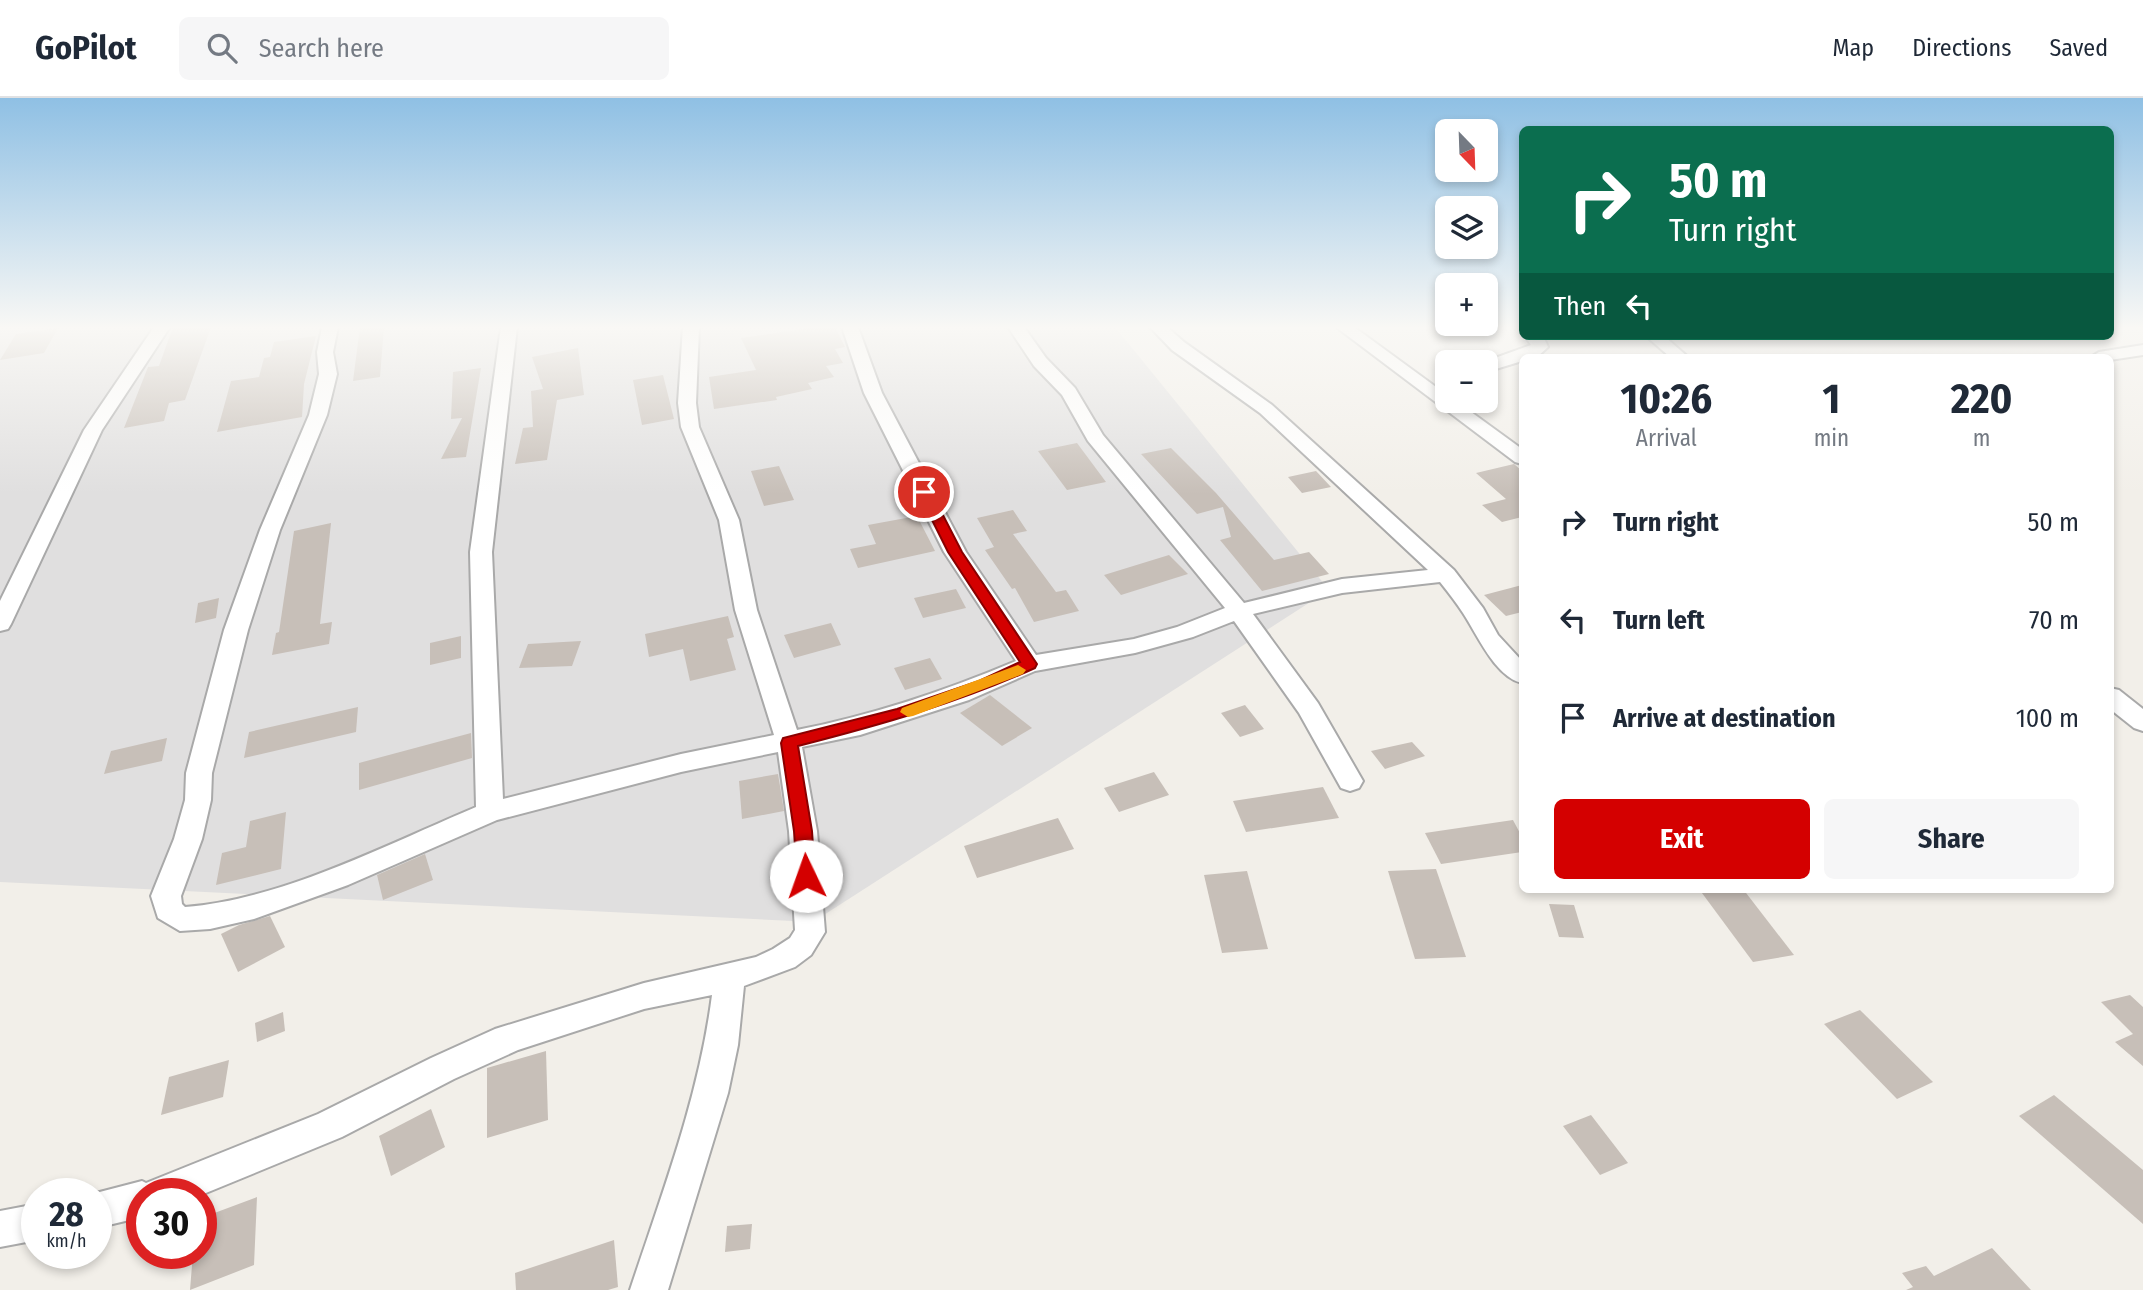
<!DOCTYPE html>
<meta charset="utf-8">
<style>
:root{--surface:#fff;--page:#f6f6f7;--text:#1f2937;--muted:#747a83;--line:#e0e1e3;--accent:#d40000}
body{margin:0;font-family:"Fira Sans Condensed",sans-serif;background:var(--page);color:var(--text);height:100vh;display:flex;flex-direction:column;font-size:26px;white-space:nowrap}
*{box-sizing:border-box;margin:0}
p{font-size:23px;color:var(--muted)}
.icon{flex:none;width:38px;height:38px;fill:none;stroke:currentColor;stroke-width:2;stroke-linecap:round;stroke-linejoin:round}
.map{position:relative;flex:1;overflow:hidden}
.side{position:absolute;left:1519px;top:256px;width:595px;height:539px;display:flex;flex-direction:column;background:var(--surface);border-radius:10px;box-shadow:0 4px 10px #0003}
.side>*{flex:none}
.hud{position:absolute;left:1519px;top:28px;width:595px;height:214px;border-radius:10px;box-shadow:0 4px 10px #0003;background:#0b6e4f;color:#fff;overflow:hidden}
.needle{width:46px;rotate:157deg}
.tools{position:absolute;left:1435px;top:21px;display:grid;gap:14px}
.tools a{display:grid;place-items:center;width:63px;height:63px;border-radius:10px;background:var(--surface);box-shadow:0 4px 10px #0003;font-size:35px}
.speed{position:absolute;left:21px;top:1080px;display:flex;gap:14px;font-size:35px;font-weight:700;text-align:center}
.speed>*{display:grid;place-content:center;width:91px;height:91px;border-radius:50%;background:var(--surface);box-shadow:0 4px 10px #0003;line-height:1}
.speed small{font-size:18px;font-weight:400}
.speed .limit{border:10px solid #d22;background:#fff;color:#111}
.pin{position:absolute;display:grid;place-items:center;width:60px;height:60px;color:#fff;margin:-30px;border:4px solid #fff;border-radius:50%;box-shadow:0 2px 7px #0007}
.me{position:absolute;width:77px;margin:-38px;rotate:357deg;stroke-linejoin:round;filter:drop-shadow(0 0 5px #0008)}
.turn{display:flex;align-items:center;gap:24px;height:147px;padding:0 35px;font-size:32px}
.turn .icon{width:91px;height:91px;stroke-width:2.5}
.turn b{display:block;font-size:49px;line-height:60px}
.then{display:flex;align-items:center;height:66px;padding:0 35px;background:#0003;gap:14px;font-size:26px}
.eta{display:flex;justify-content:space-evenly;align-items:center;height:119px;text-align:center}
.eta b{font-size:42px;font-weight:700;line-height:49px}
.cta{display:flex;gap:14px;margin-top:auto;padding:14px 35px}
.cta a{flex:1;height:80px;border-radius:10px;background:var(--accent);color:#fff;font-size:28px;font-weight:700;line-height:80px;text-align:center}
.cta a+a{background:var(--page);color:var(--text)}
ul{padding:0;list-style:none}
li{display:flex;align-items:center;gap:21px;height:98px;padding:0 35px}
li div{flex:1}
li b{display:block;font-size:26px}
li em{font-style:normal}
header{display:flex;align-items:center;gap:42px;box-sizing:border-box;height:98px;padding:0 35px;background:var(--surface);border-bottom:2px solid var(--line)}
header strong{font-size:33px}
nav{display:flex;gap:38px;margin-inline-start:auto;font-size:24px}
.search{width:490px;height:63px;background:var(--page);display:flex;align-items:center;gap:18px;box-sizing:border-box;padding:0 24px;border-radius:10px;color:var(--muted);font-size:26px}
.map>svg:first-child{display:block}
.residential{fill:#e0dfdf}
.building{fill:#c7bfb8}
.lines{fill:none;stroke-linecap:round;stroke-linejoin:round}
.minor-casing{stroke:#a9a9a9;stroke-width:4}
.minor{fill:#fff;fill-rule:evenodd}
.route{fill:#d40000;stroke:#8a0000;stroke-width:2}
.slow{fill:#f59e0b}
</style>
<header>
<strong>GoPilot</strong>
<div class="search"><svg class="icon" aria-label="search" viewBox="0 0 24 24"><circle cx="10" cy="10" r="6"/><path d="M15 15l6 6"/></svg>Search here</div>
<nav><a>Map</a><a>Directions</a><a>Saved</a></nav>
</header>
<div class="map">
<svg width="2143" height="1192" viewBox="0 0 2143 1192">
<rect width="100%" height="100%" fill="#f2efe9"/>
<path class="residential" d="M0,229H1115L1329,492L813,824L0,784Z"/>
<g class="building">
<path d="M173,229H211L185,302L169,305L164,323L124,330L148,269L159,268Z"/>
<path d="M360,229H384L380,279L353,283Z"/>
<path d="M817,229H835L845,249L835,251L843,265L826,268L834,279L808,285L812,291L776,299L777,302L714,311L709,279L756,272L741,240Z"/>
<path d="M58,230L44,255L0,262L16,236Z"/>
<path d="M316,238L304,286L302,319L217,334L231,283L259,279L264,260L270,259L274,244Z"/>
<path d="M578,250L584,297L557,302L547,362L515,366L523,330L533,329L531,293L543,291L532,259Z"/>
<path d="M481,270L466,359L441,361L462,320L451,321L453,274Z"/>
<path d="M663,277L674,321L642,327L633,282Z"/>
<path d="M1077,345L1106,384L1067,392L1038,353Z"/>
<path d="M1171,350L1216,395L1274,462L1309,454L1329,476L1262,493L1220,442L1231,439L1223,409L1197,416L1141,356Z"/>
<path d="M1514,366L1522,373V419L1502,424L1482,407L1506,401L1476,375Z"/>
<path d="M779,368L794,402L764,408L751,373Z"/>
<path d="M1316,373L1331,389L1302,395L1288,379Z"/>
<path d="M1013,412L1027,433L1013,436L1056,494L1066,492L1079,513L1034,524L1015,490L1012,491L985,452L994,449L977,420Z"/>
<path d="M917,418L935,453L858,470L850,451L876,446L868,427Z"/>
<path d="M331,425L320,526L332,524L329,546L272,557L276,535L279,534L294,433Z"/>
<path d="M1169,457L1188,476L1121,497L1104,477Z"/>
<path d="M1522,487V514L1506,518L1484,497Z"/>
<path d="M956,491L966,510L923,520L914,500Z"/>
<path d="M219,500L216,520L195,525L198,505Z"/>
<path d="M728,518L734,539L727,541L736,572L690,583L683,551L649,559L645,536Z"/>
<path d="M831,525L841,547L794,560L784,537Z"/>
<path d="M461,538V560L430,567V545Z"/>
<path d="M581,543L572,568L519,570L528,546Z"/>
<path d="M930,560L942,581L905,592L894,570Z"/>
<path d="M990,597L1032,630L1002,648L960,615Z"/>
<path d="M1245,607L1264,631L1240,639L1221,615Z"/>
<path d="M358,609L356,634L244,660L249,634Z"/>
<path d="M471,635L472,660L359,692V665Z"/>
<path d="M167,640L162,663L104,676L111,653Z"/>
<path d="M1412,644L1425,658L1385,671L1371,653Z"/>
<path d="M1154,674L1169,697L1119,714L1104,690Z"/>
<path d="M778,676L784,713L742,721L739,683Z"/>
<path d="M1323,689L1339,720L1246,734L1233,703Z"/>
<path d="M286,714L281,771L216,787L222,755L246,749L250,723Z"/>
<path d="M1058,720L1074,751L977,780L964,748Z"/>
<path d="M1513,722L1522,739V754L1441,766L1425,735Z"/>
<path d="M425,756L433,782L383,802L377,777Z"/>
<path d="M1436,771L1466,859L1415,861L1388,773Z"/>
<path d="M1247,773L1268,851L1222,855L1204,777Z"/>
<path d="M1699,791H1743L1794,857L1753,864Z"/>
<path d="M1549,806L1574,807L1584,840L1559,839Z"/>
<path d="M270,818L285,849L238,874L221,836L239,827Z"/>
<path d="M2130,897L2143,909V968L2115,944L2133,936L2101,904Z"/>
<path d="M1860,912L1933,984L1897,1001L1824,926Z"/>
<path d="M283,914L285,933L257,944L255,925Z"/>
<path d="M546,953L548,1022L487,1040V970Z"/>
<path d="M229,962L223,999L161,1017L169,979Z"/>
<path d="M2054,997L2143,1072V1126L2019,1018Z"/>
<path d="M431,1011L445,1049L391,1078L379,1038Z"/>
<path d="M1591,1017L1628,1065L1600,1077L1563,1028Z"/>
<path d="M257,1099L254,1167L190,1192L193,1155H201V1120Z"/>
<path d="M752,1126L750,1151L725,1154L727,1128Z"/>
<path d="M614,1142L618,1189L608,1192H516L515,1175Z"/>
<path d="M1992,1150L2031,1192H1906L1913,1189L1902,1175L1926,1168L1934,1178Z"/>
</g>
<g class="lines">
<g class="minor-casing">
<g id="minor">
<path d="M154,229H170L102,332L11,526L8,531L0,533V503L84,332Z"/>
<path d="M322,229H338L333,254L337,276L327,317L280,432L248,532L212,675L211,702L202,741L181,798L182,806L185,809C281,802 388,746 476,709L470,454L501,229H517L492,454L503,701L681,656L774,637L735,512L719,422L681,329L678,305L683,229H699L696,305L699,329L739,422L757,512L797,632C873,617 945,593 1016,563L944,454L864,295L842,229H858L882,295L966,454L1036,557L1134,541L1177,529L1225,510L1088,343L1062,297L1034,268L1008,229H1024L1046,260L1075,290L1103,337L1244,505L1342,481L1428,472L1260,315L1172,252L1150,229H1167L1184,244L1272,307L1454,472L1483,510L1498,537L1522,563V585C1495,579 1477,536 1463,515C1456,504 1448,494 1440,484L1342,495L1253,516L1318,605L1363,683L1359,690L1350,693L1341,690L1299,615L1234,523L1193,539L1135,555L1035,573L969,602L860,637L802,649L817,733L825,834L811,857L795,869L744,888L738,947L728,995L668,1192H630C662,1095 699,999 712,897L644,911L518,952L454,981L342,1039L201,1097L142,1096V1119L96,1130V1096H92L142,1083L146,1085L318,1016L431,960L495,931L644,885L756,859L773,851L790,840L795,832L789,733L778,654L681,674L497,722L348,787L254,821L210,831L180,833L158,820L151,798L174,741L185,702L186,675L224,532L260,432L309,317L319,276L317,254Z"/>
<path d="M1336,229H1354L1447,297V303H1456L1522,351V366L1515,364Z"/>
<path d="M1525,238H1543L1548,249L1537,259H1522V263L1486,274L1484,264L1531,247Z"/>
<path d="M1646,238H1664L1688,259H1670Z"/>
<path d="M2143,247V257L2110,262V259H2091L2099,254Z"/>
<path d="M2110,590L2119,592L2143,611V633L2134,630L2110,611Z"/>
<path d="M37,1106V1142L0,1149V1113Z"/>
</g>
</g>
<use href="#minor" class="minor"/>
</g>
<linearGradient id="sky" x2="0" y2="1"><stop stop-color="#8fc0e4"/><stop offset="0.58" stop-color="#f9f8f5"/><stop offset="1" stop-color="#f9f8f5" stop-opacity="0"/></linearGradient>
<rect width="2143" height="396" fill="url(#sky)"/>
<path class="route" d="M924,390L931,394L962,454L1037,566L1035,570C958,605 880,627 798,648L812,733L815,778L812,783L806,785L799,783L797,778L794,733L781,645L783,640L897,611L979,583L1020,564L948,454L918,394Z"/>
<path class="slow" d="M1018,567L1026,572L1023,576L913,618L908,619L900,614L902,610Z"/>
</svg>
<div class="tools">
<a><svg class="needle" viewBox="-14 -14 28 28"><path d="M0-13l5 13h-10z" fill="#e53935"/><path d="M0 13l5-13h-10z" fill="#747a83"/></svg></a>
<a><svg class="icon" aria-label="layers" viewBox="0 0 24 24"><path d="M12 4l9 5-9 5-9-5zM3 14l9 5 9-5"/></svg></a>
<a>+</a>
<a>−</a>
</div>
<div class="speed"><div>28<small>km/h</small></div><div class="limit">30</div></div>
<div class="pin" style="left:924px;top:394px;background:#d93025"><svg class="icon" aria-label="arrive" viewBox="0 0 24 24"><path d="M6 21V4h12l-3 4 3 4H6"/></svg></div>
<svg class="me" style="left:806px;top:778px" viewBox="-20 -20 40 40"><circle r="19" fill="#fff"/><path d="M0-13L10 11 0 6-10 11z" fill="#d40000"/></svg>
<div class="hud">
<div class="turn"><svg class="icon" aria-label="right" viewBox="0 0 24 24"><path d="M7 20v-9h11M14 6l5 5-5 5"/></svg><div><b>50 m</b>Turn right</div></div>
<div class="then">Then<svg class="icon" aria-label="left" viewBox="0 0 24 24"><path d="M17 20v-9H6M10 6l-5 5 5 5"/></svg></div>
</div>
<section class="side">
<div class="eta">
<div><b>10:26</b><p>Arrival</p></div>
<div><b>1</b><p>min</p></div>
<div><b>220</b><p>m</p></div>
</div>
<ul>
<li><svg class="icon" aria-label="right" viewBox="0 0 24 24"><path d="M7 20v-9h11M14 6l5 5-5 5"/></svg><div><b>Turn right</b></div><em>50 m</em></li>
<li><svg class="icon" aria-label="left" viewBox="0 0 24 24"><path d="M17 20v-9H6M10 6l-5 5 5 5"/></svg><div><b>Turn left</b></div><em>70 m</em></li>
<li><svg class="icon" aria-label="arrive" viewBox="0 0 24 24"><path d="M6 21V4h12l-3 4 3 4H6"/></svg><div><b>Arrive at destination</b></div><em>100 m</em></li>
</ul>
<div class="cta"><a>Exit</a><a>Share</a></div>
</section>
</div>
